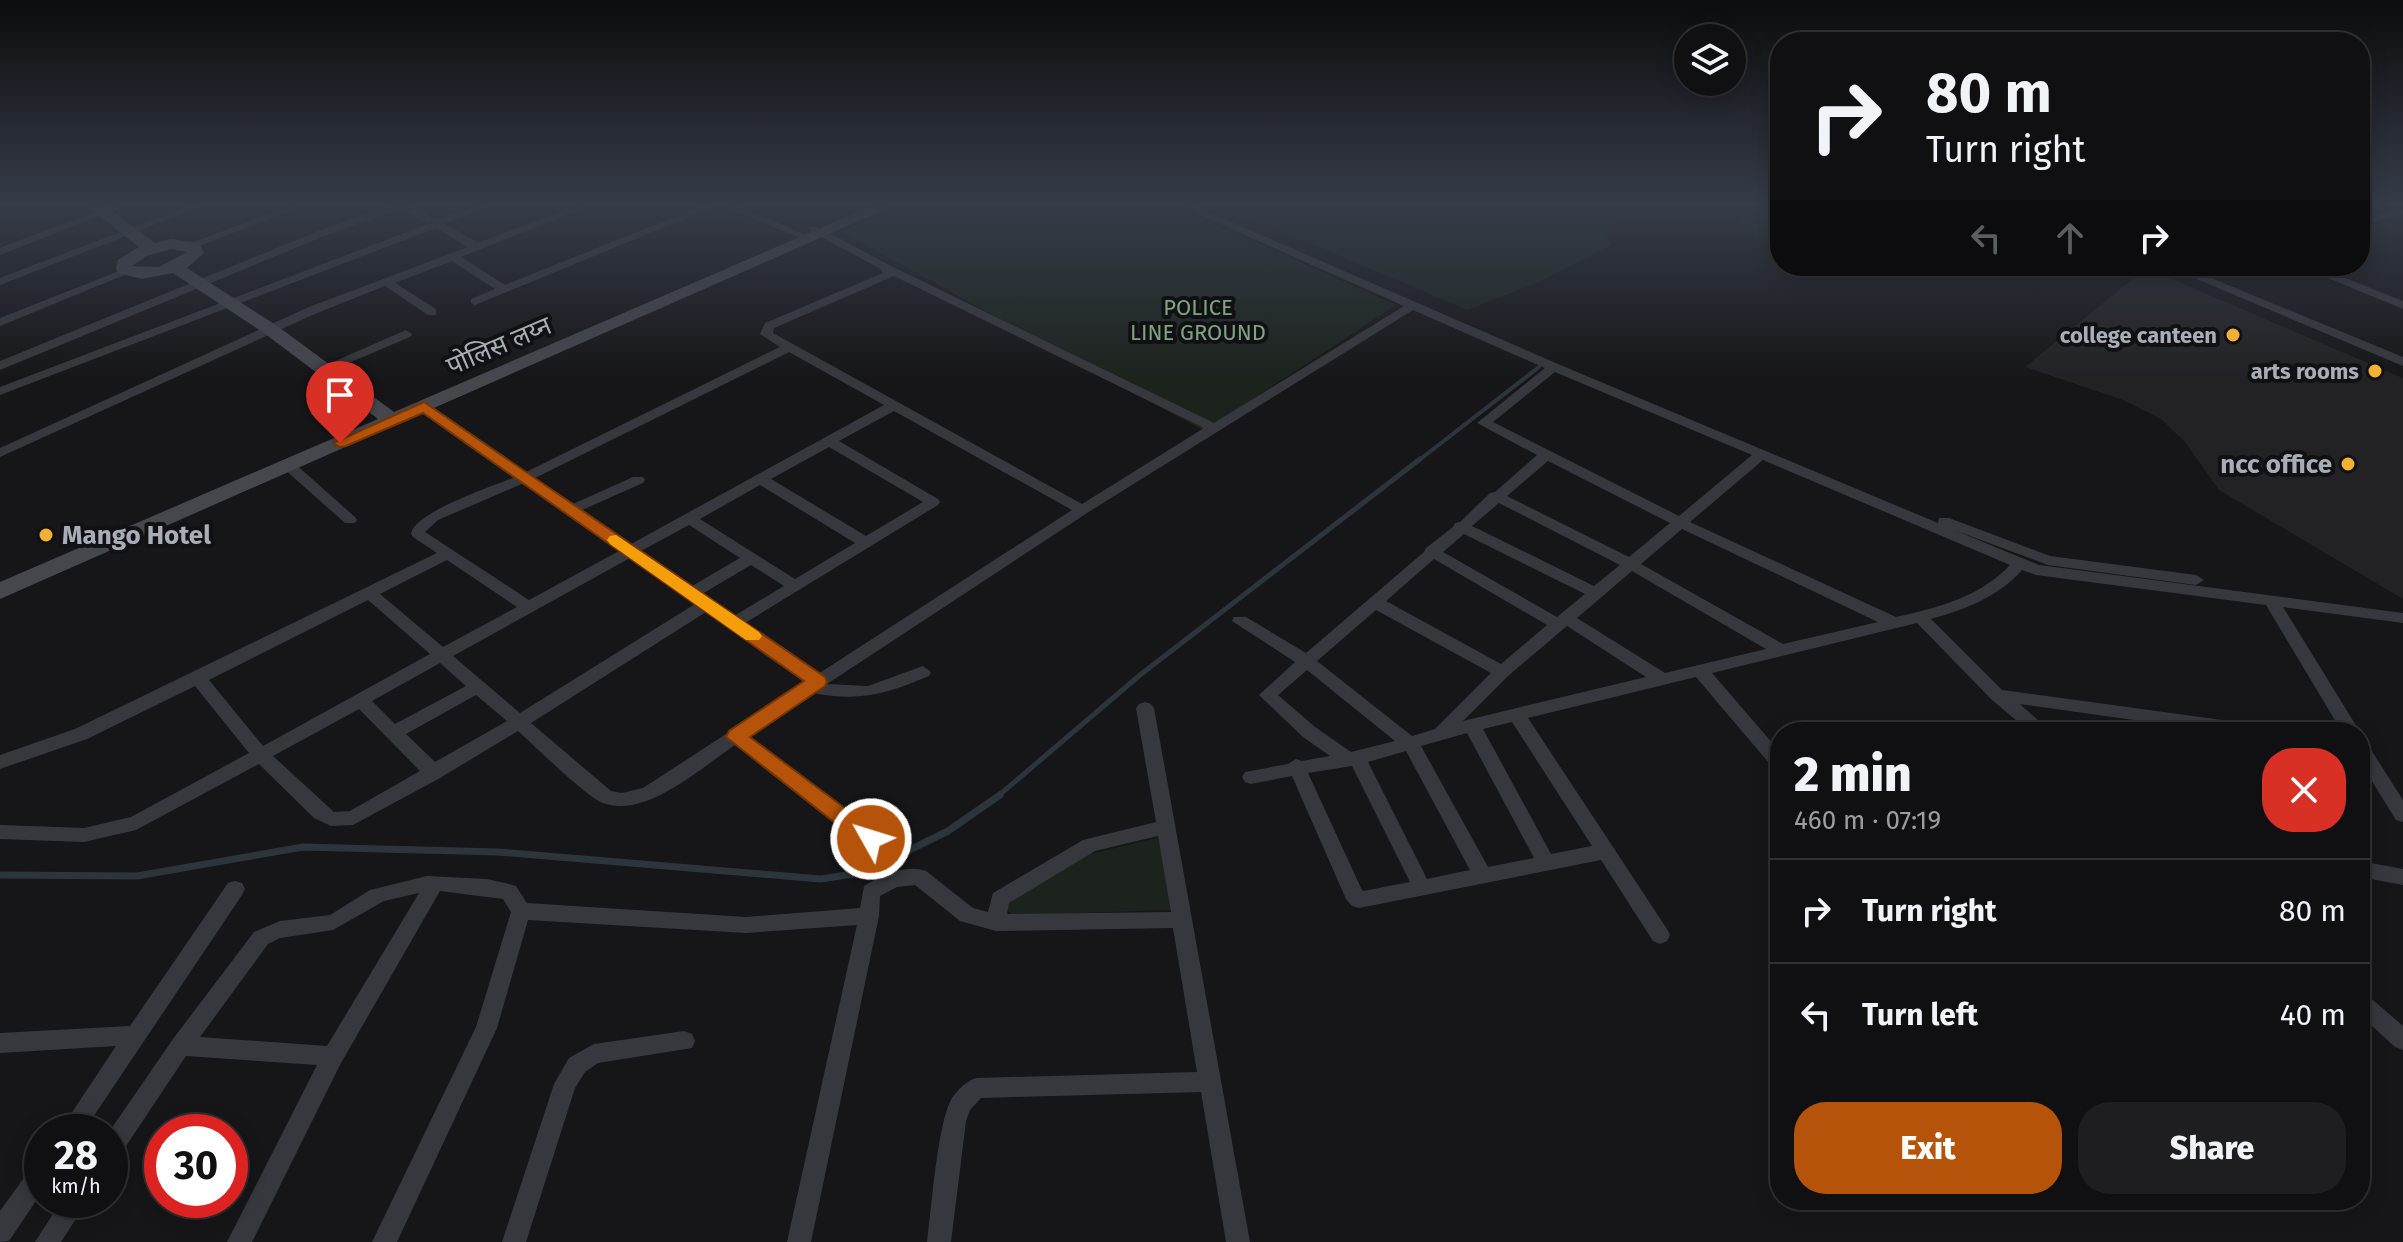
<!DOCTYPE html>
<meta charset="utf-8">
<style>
:root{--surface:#101012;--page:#1e1e20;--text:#f1f3f6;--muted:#9c9d9f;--line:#303032;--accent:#b45309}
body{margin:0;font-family:"Fira Sans","Noto Sans Devanagari",sans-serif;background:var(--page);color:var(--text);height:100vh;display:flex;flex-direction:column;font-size:30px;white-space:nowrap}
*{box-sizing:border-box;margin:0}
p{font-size:26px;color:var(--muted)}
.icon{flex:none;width:44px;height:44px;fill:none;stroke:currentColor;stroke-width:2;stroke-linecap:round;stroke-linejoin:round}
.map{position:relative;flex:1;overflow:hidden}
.panel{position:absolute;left:1770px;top:722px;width:600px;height:488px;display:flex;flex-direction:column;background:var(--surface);border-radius:32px;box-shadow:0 4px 20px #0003,0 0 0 2px var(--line)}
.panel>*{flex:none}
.top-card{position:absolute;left:1770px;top:32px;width:600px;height:244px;border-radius:32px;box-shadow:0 4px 20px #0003,0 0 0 2px var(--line);background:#101012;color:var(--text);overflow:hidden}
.controls{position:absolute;left:1674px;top:24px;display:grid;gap:16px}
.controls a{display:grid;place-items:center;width:72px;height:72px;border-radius:50%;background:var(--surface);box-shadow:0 4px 20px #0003,0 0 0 2px var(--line);font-size:40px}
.speed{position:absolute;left:24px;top:1114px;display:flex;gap:16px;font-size:40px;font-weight:700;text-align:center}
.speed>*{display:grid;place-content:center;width:104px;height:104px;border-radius:50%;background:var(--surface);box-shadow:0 4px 20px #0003,0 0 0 2px var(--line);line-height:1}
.speed small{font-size:20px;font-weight:400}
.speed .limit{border:12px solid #d22;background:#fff;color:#111}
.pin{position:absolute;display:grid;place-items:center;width:68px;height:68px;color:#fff;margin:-82px -34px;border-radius:50% 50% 50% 0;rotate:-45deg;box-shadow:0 0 8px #0007}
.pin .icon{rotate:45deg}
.me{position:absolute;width:88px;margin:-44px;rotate:309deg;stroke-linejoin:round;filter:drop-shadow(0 0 6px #0008)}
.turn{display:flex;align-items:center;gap:28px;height:168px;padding:0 24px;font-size:36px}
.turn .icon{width:104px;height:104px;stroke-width:2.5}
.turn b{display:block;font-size:56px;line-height:68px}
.lanes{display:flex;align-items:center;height:76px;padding:0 24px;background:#0003;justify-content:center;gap:40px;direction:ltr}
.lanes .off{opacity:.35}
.round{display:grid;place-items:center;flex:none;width:84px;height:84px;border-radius:32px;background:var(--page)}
.summary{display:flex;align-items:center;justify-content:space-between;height:136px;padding:0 24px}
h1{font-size:48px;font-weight:800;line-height:60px}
.button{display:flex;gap:16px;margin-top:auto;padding:16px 24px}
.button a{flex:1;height:92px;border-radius:32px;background:var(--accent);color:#fff;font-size:32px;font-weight:800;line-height:92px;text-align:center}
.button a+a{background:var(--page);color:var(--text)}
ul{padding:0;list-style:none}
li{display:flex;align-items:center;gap:24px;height:104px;padding:0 24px;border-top:2px solid var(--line)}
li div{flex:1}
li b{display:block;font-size:30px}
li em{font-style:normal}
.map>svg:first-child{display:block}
.built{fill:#222225}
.green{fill:#1c231d}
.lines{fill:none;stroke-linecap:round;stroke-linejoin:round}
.stream-far2{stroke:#2c353c;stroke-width:4}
.stream-far1{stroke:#2c353c;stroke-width:5}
.stream{stroke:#2c353c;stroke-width:7}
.street{fill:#37383d;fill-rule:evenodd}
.secondary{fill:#45474d;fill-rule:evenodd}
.route{fill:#b45309;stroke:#753606;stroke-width:2}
.slow{fill:#f59e0b}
.poi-dot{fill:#f2b134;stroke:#111113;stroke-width:3}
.labels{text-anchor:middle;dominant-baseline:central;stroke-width:8;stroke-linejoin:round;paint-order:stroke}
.far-park-label{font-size:22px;fill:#7fa381;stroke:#111113}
.far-poi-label{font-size:22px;font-weight:bold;fill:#a8adb8;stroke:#111113;text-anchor:end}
.street-label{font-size:26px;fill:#a8adb8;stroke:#111113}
.poi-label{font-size:26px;font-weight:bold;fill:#a8adb8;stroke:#111113;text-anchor:end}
</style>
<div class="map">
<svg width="2403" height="1242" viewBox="0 0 2403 1242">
<rect width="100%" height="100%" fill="#161618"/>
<path class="built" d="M2146,268L2403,378V599L2219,490L2185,442L2161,419L2123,400L2025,367Z"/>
<g class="green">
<path d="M896,205H1172L1396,305L1204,431L840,231Z"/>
<path d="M1221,205H1644L1600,228L1612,245L1541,281L1467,310Z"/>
<path d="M1737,205H1780V247C1761,238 1739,229 1735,206Z"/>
<path d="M1158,838L1172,910L1012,915L1007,909L1010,900L1085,855Z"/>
</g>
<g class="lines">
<path class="stream-far2" d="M1418,461L1539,367"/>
<path class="stream-far1" d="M997,797L1140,675L1420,459"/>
<path class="stream" d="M0,875L137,876L303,847L498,852L821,879L865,872L948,831L1000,795"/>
<g class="street">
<path d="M113,205H127L0,255V248Z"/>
<path d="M191,205H205L0,285V278Z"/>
<path d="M290,205H305L194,248L184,246Z"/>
<path d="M392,205H411L437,220L477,205H491L445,224L478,243L578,205H592L461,257L505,285L704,205H718L475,305L471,303V299L495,289L452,261L395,283L436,309V315H428L385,286L317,313L0,457V448L309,307L468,247L436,228L0,395V387L428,224L402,209L334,232L0,370V361L326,228Z"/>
<path d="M721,205H735L816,239L807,241Z"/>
<path d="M1178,205H1192L1558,364L1938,523L1939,518H1949L2050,556L2196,575L2204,580L2196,585L2048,565L1954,530L2039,565L2403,613V623L2283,607L2360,732H2342L2266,605L2036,575L2022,570C1998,597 1966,609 1931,619L2002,690L2266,726L2272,727L2275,732H2220L2020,704L2051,732H2030L1991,699L1917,623L1712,673L1780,752V771L1774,769L1696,677L1528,718L1667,929L1670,935L1667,941L1660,944L1653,941L1601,860L1359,908L1352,906L1346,899L1292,776L1251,784L1245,782L1242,777L1245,772L1288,764L1296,759L1302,761L1330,756L1303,737L1259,695L1295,662L1232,621L1234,617H1246L1306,653L1424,552L1426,548L1453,527L1455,523L1460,522L1490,493L1495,492L1537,455L1477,423L1545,368L1413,310L1087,513L827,684L868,686L923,666L931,672L929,676C886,694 860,702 813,693L748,737L878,834L880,839L878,844L871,846L864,844L735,745C701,768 645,819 603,803C586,797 535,746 518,731L440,778L353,825L331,826L314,818L259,764L136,830L84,842L0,839V825L84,828L131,817L249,753L195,686L87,739L0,769V755L75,729L437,553L413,537L411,534C414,512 493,486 515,477L419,410V404H429L526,472L780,347L760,334L765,323L883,273L881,269L810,231V227H818L889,265L1214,423L1404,306ZM894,276L1204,428L1082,504L773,333L774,328ZM789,352L884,405L631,544L582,510L643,483L645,480L643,477H633L573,504L535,478ZM1555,372L1752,455L1679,516L1493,422ZM894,411L1072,510L818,674L745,623L938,505L940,502L938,499L839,441ZM829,447L923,502L866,536L771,479ZM1763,460L2010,565C1980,597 1937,608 1896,617L1690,522ZM1548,461L1670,523L1629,557L1507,496ZM524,483L619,551L529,600L425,532L438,520ZM760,485L855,543L795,579L700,519ZM1499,503L1620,565L1594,586L1472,526ZM689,525L740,558L692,586L641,551ZM1682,529L1878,622L1783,644L1641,564ZM1464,534L1585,594L1557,617L1443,552ZM630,558L695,604L520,713L453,656ZM1434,559L1547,625L1501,664L1386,601ZM447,560L517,607L443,647L380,594ZM751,565L784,586L734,616L702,594ZM1632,571L1766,649L1665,673L1577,618ZM368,600L430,654L263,746L209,680ZM1376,610L1491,673L1435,729L1412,736L1317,661ZM706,612L806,682L643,788L622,793L611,791L531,723ZM1567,626L1646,677L1463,721L1508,676ZM440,663L466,686L395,724L372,701ZM1307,670L1395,741L1351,752L1315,727L1278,695ZM476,695L507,721L435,762L406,734ZM359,709L420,771L350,811L334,812L273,756ZM1512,722L1592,846L1551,854L1483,729ZM1467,733L1534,858L1488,867L1421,746ZM1406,751L1470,870L1427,879L1368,762ZM1352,766L1410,882L1363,891L1361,888L1308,773Z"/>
<path d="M2395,210H2403V214L2360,226V220Z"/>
<path d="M2166,266H2182L2403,357V366Z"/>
<path d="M2299,266H2315L2403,301V309Z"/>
<path d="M124,269L134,271L0,326V318Z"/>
<path d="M406,330L412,334L410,337L327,372H319L317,369Z"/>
<path d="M288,461L293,462L355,517L357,520L355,523H345L283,468L281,465Z"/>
<path d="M1145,702L1151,704L1154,708L1250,1242H1226L1201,1092L981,1098L970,1110L966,1121L951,1242H927C932,1208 937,1124 952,1098C958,1089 967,1081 976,1078L1197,1072L1173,928L996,931L960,921L915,885L897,887L880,896L879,916L811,1242H787L857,925L746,933L528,920L497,1028L397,1242H372L476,1027L511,912L503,899L440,891L341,1063L252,1242H227L317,1065L186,1056L118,1158L110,1161L109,1132L173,1039L254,932L280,921L330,915L370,890L427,876L487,879L509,884L516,886L527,903L746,917L860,908L864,886C882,875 905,864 926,871L973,908L988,912L993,893L1083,840L1156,822L1136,708L1139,704ZM1158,836L1171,912L1007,914L1009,903L1095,851ZM419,893L327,1046L200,1037L268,944L280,938L333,930L384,901Z"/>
<path d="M2360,740L2366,742L2403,800V822L2396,820L2360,762Z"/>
<path d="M2360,861L2403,869V885L2360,877Z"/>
<path d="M235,881L242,883L245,889L242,895L83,1132H59L116,1046L0,1053V1033L130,1026L228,883Z"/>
<path d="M2360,993L2367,995L2403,1026V1050L2395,1047L2360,1015Z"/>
<path d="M684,1031L692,1034L695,1041L692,1048L598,1063L585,1072L575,1088L526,1242H502L554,1084L569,1058L594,1044Z"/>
<path d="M42,1161V1192L9,1241L0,1242V1211L34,1164Z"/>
<path d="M62,1200H88L61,1242H35Z"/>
</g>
<path class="secondary" d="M86,205H104L155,243L171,239L199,243L204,253L187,268L276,325L394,412L874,205H895L0,599V582L378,419L264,333L173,273L142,279L118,273L116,269L118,260L139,247ZM171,249L187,252L159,267L132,266L146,256Z"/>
</g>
<linearGradient id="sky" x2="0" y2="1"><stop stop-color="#0c0c0d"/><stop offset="0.54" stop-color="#363c48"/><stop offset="1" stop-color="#363c48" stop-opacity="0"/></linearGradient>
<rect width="2403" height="379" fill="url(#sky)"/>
<path class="route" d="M424,402L825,677L827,682L825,686L750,737L878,833L882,839L878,845L871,847L863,845L726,737L729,731L804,681L423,413L346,446L340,447L333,443Z"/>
<path class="slow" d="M616,535L759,632L762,636L759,640H746L610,544L607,540L610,536Z"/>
<g class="poi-dot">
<circle cx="2233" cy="335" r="8"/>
<circle cx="2375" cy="371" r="8"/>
<circle cx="2348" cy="464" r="8"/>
<circle cx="46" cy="535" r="8"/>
</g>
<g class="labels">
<g class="far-park-label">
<text x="1198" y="307">POLICE<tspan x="1198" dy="25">LINE GROUND</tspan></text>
</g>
<g class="far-poi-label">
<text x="2217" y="335">college canteen</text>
<text x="2359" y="371">arts rooms</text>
</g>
<g class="street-label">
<text transform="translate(499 346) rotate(-23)">पोलिस लय्न</text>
</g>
<g class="poi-label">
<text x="2332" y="464">ncc office</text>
<text x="62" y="535" text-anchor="start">Mango Hotel</text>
</g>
</g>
</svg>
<div class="controls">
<a><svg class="icon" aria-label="layers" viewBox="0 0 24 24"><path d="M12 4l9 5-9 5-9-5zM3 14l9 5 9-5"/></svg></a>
</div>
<div class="speed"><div>28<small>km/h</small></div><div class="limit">30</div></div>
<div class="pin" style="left:340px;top:443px;background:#d93025"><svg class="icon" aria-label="arrive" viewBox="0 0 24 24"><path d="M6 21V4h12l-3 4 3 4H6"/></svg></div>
<svg class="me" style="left:871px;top:839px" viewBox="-20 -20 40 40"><circle r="17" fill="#b45309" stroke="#fff" stroke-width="3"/><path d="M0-11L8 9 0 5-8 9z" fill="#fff"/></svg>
<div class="top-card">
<div class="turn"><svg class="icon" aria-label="right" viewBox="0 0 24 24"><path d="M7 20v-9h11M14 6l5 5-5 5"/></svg><div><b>80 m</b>Turn right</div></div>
<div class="lanes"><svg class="icon off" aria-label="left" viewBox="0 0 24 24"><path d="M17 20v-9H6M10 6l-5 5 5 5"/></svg><svg class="icon off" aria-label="ahead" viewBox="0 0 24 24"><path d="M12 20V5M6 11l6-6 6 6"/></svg><svg class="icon" aria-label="right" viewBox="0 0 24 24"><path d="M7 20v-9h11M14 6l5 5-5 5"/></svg></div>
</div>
<section class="panel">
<div class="summary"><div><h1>2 min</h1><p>460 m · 07:19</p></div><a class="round" style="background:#d93025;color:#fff"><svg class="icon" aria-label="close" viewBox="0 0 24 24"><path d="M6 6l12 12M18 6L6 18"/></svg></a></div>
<ul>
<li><svg class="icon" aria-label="right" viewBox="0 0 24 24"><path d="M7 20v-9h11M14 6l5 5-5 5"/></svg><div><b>Turn right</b></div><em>80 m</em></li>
<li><svg class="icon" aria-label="left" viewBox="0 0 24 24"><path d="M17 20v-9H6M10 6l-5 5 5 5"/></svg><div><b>Turn left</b></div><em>40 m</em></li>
</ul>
<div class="button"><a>Exit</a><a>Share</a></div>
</section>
</div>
